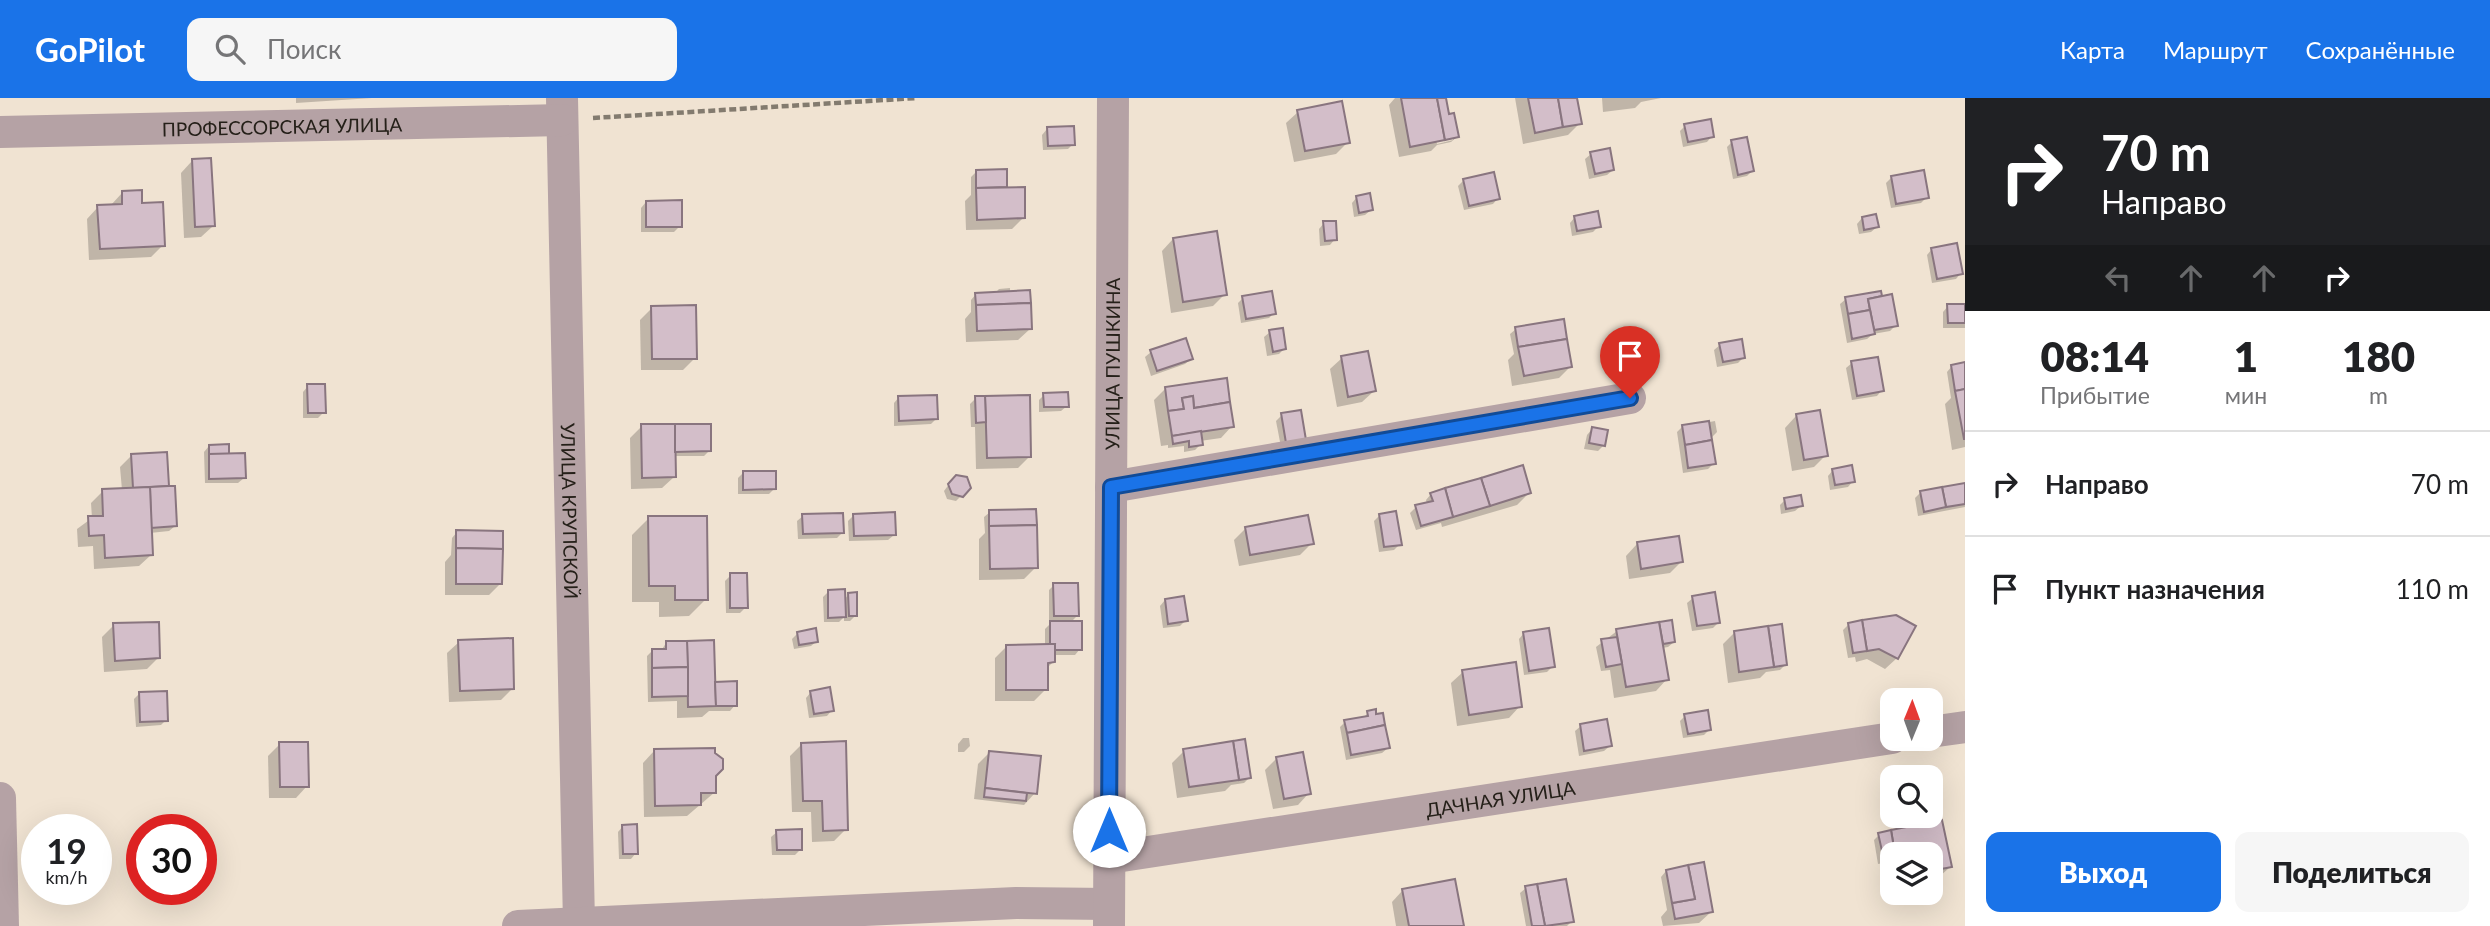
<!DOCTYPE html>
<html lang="ru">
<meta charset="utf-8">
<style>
:root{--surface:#fff;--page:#f6f6f6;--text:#202124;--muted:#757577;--line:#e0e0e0;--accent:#1a73e8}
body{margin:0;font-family:Lato,sans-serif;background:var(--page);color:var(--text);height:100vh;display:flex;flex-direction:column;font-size:26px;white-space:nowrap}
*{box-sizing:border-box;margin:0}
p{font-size:23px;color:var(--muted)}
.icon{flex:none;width:38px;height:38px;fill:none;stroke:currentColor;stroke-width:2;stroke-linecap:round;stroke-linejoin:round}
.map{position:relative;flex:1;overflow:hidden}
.side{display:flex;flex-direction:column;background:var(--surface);width:525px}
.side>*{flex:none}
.hud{background:#202124;color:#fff;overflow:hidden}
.needle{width:46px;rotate:1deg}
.controls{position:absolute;left:1880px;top:590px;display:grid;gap:14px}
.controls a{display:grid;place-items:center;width:63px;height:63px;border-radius:14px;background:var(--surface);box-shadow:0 7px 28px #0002;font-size:35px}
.speed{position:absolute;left:21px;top:716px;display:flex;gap:14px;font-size:35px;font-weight:700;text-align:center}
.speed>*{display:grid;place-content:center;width:91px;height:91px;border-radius:50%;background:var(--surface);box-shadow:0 7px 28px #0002;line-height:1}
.speed small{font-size:18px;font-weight:400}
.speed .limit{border:10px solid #d22;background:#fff;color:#111}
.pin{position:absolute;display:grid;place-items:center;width:60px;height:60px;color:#fff;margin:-72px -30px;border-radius:50% 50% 50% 0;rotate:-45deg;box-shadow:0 0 7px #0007}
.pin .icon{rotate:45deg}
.me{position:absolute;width:77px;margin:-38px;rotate:0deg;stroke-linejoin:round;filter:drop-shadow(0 0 5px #0008)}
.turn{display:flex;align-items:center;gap:24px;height:147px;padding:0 21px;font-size:32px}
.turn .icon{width:91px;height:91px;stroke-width:2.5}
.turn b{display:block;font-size:49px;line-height:60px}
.lanes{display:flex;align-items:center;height:66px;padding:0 21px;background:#0003;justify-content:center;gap:35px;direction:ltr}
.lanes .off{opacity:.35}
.eta{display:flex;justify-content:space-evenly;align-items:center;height:119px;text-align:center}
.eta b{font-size:42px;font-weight:800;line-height:49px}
.primary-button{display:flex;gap:14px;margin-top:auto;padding:14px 21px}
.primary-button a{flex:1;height:80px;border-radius:14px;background:var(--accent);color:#fff;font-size:28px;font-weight:800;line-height:80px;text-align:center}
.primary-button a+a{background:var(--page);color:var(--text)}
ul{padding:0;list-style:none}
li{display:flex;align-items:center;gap:21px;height:105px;padding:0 21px;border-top:2px solid var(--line)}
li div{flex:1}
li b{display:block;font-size:26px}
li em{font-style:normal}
header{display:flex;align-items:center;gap:42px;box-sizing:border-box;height:98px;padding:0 35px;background:var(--accent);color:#fff}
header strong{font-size:33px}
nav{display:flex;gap:38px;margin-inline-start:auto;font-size:24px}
.search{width:490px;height:63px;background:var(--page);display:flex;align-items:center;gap:18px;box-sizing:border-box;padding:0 24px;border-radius:14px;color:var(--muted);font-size:26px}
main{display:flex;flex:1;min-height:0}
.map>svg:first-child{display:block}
.shadow{fill:#0003;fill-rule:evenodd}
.building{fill:#d3bec9;stroke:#89757f;stroke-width:2}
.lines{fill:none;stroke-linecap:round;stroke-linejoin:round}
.path{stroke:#837b6f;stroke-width:4.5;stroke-dasharray:7 3.5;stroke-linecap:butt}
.minor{stroke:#b5a2a5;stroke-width:32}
.route-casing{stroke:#114b97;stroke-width:18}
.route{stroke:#1a73e8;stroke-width:12}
.labels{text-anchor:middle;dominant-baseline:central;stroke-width:6;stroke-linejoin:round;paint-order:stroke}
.street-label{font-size:19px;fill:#252019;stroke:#fff}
</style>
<header>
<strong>GoPilot</strong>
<div class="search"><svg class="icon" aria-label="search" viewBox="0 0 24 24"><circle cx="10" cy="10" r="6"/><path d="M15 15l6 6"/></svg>Поиск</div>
<nav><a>Карта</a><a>Маршрут</a><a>Сохранённые</a></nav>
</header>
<main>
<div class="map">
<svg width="1965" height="828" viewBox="0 0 1965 828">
<rect width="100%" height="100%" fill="#f0e3d2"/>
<g class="shadow">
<path d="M296,0H372L296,5Z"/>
<path d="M1395,0H1444L1448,18L1457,39L1451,44L1437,47L1431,53L1399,59L1389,7ZM1453,39V42L1437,46L1436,42Z"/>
<path d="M1515,0H1575L1580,25L1568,37L1523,46Z"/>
<path d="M1602,0H1661L1641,4L1635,10L1603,14Z"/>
<path d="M1298,14L1348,44L1336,56L1294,64L1286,25Z"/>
<path d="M1685,28L1712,38L1707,44L1683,49L1680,33Z"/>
<path d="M1047,31L1073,46L1068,51L1043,52L1042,37Z"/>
<path d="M1732,44L1752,73L1747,78L1733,81L1727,49Z"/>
<path d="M1591,56L1613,72L1607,77L1589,81L1585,61Z"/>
<path d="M192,63L213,128L201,139L184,140L181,75Z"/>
<path d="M977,73L1005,88L1003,91L1023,120L1012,131L966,132L965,103L971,97V79Z"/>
<path d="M1892,79L1927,99L1921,105L1891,110L1886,85Z"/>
<path d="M1464,82L1498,100L1493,106L1464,112L1458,88Z"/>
<path d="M122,95L141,107L163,147L151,159L89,162L87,121L98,109L111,107Z"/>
<path d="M1357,99L1371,112L1365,117L1354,119L1352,105Z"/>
<path d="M646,104L680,128L674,134H641V110Z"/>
<path d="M1575,119L1599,128L1593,134L1572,138L1570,125Z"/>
<path d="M1862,120L1877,129L1871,134L1859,136L1857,126Z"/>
<path d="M1324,125L1335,141L1330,147L1320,148L1319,131Z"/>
<path d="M1173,141L1225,196L1213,208L1171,215L1162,153Z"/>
<path d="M1932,151L1961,175L1956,181L1932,185L1927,157Z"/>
<path d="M1010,190V195L1030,231L1018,242L966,244L965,221L971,214V202L976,196H994L999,191Z"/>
<path d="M1880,195L1896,227L1890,233L1873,236L1867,241L1847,245L1840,206L1846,201Z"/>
<path d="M1243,200L1274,215L1269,220L1241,225L1238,205Z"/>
<path d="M1948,208H1965V230H1943V214Z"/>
<path d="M652,210L695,260L683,272H641L640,222Z"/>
<path d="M1516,231L1571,268L1559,280L1512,288L1508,262L1514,256L1510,236Z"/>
<path d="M1270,234L1284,251L1279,256L1267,258L1264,239Z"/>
<path d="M1720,247L1743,260L1738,265L1717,269L1714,252Z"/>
<path d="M1151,254L1191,261L1185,266L1151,278L1145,259Z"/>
<path d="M1342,260L1374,293L1362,304L1337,309L1330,271Z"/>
<path d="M1852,265L1882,292L1877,298L1852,302L1846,270Z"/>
<path d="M1965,266V349L1952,352L1945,306L1951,300L1947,274L1952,268Z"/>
<path d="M308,288L324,314L318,320H303V294Z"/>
<path d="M1166,290L1232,328L1221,340L1200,343L1201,346L1195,352L1184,354V348L1168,350V347L1161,348L1154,302Z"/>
<path d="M1044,297L1067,308L1061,313L1039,314V302Z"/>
<path d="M899,299L936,321L931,326L894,328V305Z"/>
<path d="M976,300L1030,358L1018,370L976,371L975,329H971L970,306Z"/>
<path d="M1282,317L1304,341L1281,349L1276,323Z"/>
<path d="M1796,318L1826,357L1814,369L1792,373L1785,330Z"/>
<path d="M1715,323L1717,334L1711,340L1714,365L1708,371L1683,375L1677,334L1682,329Z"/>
<path d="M642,328L710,352L704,358H674V379L662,390L631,391L630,340Z"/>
<path d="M1592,331L1604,347L1598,353L1584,351L1587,337Z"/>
<path d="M209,348L244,380L238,385H205L204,354Z"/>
<path d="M132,357L167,390L175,428L169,433L150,435L151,457L139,468L94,471L93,448L78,449L77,431L92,420L91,405L103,393L122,392L120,369Z"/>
<path d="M1833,372L1853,383L1848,389L1830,392L1828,378Z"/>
<path d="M743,375L775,390L769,396H738V380Z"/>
<path d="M950,385L962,397L956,403L947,401L944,393Z"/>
<path d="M1965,386V409L1918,418L1915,400L1921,394Z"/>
<path d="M1529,395L1517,407L1442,429L1441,425L1416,432L1410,415L1416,409L1427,406L1426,402L1431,396Z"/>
<path d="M1785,402L1801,408L1795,413L1781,416L1780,407Z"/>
<path d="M990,414L1036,469L1024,481L979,482V441L985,435L984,419Z"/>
<path d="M854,417L894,437L888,442L849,443L848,423Z"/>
<path d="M803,418L842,435L837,440L798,441L797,423Z"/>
<path d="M1379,418L1400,446L1394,452L1379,454L1374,423Z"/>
<path d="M649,420L706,501L689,518L659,519V504H632V437Z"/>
<path d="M1246,430L1312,445L1300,457L1239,468L1234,442Z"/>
<path d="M457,434L501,485L489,497H445V464L451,457L452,440Z"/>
<path d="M1637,446L1681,464L1670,475L1629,481L1626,458Z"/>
<path d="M731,477L746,509L740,515H726L725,483Z"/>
<path d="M1054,487L1078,517L1070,525L1080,551L1075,557H1053V564L1046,571V591L1034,603H995V560L1006,549L1045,548V531L1053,523H1049V492Z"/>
<path d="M829,493L844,502L849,496L856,517L850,523H844V519L839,524H824L823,499Z"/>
<path d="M1693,500L1719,524L1713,530L1692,533L1687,505Z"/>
<path d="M1165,502L1186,522L1180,528L1163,530L1160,508Z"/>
<path d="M1670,524L1674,544L1668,549L1662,550L1667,581L1656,593L1614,600L1610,572L1601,573L1596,549L1617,533Z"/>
<path d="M1849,526L1897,560L1885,571L1867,561L1856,564L1855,559L1848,560L1843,532Z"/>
<path d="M114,527L158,560L147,571L104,574L102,539Z"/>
<path d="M1735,534L1785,567L1780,572L1766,574L1760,580L1728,585L1723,546Z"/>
<path d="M798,535L817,543L811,548L794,551L792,541Z"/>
<path d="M1524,535L1553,568L1547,574L1524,577L1519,541Z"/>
<path d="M459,544L512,591L501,602L449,604L447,555Z"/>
<path d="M666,545L735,607L730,613H709L702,619L677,620V603L648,604L647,558L652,553H661Z"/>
<path d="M1463,574L1520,608L1509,620L1457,628L1451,585Z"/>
<path d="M811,594L832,612L827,618L809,620L806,600Z"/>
<path d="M140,595L166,622L161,627L136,629L134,601Z"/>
<path d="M1368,615L1388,650L1382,655L1346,662L1340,629L1345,624L1362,621Z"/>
<path d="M1685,618L1709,632L1704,637L1683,640L1680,623Z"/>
<path d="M1581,628L1610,648L1604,653L1579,658L1575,633Z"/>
<path d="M963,640H969L970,648L964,654H958V646Z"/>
<path d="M280,646L307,688L296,700H269L268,658Z"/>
<path d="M802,646L846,731L834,743L812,744L811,714H792L790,658Z"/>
<path d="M654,653L714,678L715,694L687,718L644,719L643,665Z"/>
<path d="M1184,653L1250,679L1244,685L1231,687L1225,693L1177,700L1172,665Z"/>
<path d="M990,654L1035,695L1024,707L974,701L978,666Z"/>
<path d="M1277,660L1309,695L1298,707L1273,711L1265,672Z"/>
<path d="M1941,724L1950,769L1938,780L1930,782V756H1892V789L1889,790L1884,765L1878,766L1874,742L1879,737Z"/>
<path d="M623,728L636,755L631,761H619L618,734Z"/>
<path d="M777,734L801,751L795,757H772L771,739Z"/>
<path d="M1666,773L1711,814L1699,825L1663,828L1661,819L1667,812L1661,779Z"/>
<path d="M1526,790L1572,823L1567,828H1526L1520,795Z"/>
<path d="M1403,792L1462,828H1396L1392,804Z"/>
</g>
<g class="building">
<path d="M1401,0H1437L1445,42L1410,49Z"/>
<path d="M1437,0H1446L1449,16L1454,15L1459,39L1445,42Z"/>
<path d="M1528,0H1558L1563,29L1535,35Z"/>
<path d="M1558,0H1577L1582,26L1563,29Z"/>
<path d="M1342,3L1350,45L1305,53L1297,12Z"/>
<path d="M1711,21L1714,39L1688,44L1684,26Z"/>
<path d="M1074,28L1075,47L1048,48L1047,29Z"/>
<path d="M1747,39L1754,73L1738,77L1731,42Z"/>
<path d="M1610,50L1614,72L1595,76L1590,54Z"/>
<path d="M211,60L215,128L195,129L192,61Z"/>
<path d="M1007,71V89L976,90V72Z"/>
<path d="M1924,72L1929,100L1896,106L1891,78Z"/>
<path d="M1494,74L1500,101L1469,108L1463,81Z"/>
<path d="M1025,89V120L977,122L976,90Z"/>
<path d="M142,92V105L163,104L165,148L100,151L97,107L122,106V93Z"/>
<path d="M1370,95L1373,112L1359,115L1356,98Z"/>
<path d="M682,102V129H646V103Z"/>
<path d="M1598,113L1601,129L1577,133L1574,118Z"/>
<path d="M1876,116L1879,129L1864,132L1862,119Z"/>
<path d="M1323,123H1336L1337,142L1325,143Z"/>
<path d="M1217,133L1227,197L1183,204L1173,140Z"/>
<path d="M1957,145L1963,176L1937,181L1931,150Z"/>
<path d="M1030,192L1031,205L976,207L975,195Z"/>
<path d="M1272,193L1276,216L1246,221L1242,198Z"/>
<path d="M1881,193L1882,198L1868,201L1870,212L1848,216L1845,199Z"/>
<path d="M1892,196L1898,228L1874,232L1868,201Z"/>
<path d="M1031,205L1032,231L977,233L976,207Z"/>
<path d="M1947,206H1965V225H1948Z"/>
<path d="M696,207L697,261H652L651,208Z"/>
<path d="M1870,212L1875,236L1852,241L1848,216Z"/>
<path d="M1564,221L1567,241L1518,249L1515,229Z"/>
<path d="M1283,230L1286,251L1273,254L1269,232Z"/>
<path d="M1186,240L1193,261L1157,273L1150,252Z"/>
<path d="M1567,241L1572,269L1524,278L1518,249Z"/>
<path d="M1742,241L1745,260L1723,264L1719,245Z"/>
<path d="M1368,253L1376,293L1348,299L1341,258Z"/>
<path d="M1878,259L1884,293L1857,298L1851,263Z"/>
<path d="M1965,264V291L1955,293L1951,267Z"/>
<path d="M1227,280L1230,304L1194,310L1193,298L1182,300L1184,311L1168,313L1165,289Z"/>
<path d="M307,286H325L326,315H308Z"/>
<path d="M1965,291V341H1964L1955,293Z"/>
<path d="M1068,294L1069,309H1044L1043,295Z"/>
<path d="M937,297L938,321L899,323L898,298Z"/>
<path d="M1030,297L1031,359L987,360L985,298Z"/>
<path d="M975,298H985L986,324L976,325Z"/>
<path d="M1193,298L1194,310L1230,304L1234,329L1172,338L1168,313L1184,311L1182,300Z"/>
<path d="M1301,312L1306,342L1286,345L1281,315Z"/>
<path d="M1820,312L1828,358L1804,362L1796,316Z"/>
<path d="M1709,323L1712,342L1685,347L1682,327Z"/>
<path d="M641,326H675L676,379L642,380Z"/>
<path d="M675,326H711V353L675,354Z"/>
<path d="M1592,329L1608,332L1605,348L1589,345Z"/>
<path d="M1201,333L1203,347L1189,349V343L1173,346L1172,338Z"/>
<path d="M1712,342L1716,366L1688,370L1685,347Z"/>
<path d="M229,346V356H209V347Z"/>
<path d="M167,354L169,388L133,390L131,356Z"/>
<path d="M245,355L246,380L209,381V356Z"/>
<path d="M1523,367L1531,395L1490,408L1481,380Z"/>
<path d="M1852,367L1855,384L1835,387L1832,371Z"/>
<path d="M743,373H776V391L743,392Z"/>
<path d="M956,377L967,379L971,390L963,399L952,396L948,386Z"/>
<path d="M1481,380L1490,408L1453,419L1445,390Z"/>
<path d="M1965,385V406L1946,409L1942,389Z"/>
<path d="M169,388H175L177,428L151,430L150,389Z"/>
<path d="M150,389L153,457L105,460L104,437L89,438L88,418H103L102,391Z"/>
<path d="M1942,389L1946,409L1924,414L1920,393Z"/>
<path d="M1445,390L1453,419L1421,428L1415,407L1433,403L1430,395Z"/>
<path d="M1801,397L1803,408L1786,411L1784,400Z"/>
<path d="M1036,411L1037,427L989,428V412Z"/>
<path d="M1396,413L1402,447L1384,449L1379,416Z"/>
<path d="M895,414L896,437L854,438L853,416Z"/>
<path d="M843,415L844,435L803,436L802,416Z"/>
<path d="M1308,417L1314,446L1250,457L1245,429Z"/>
<path d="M648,418H707L708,502H675V488H649Z"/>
<path d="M1037,427L1038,470L990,471L989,428Z"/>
<path d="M456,432L503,433V451L456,450Z"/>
<path d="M1679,438L1683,464L1641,471L1637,444Z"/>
<path d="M456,450L503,451L502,486H456Z"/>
<path d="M730,475H747L748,510H730Z"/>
<path d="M1053,485H1078L1079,518H1054Z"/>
<path d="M845,491L846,519L828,520V492Z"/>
<path d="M857,494V518H849L848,495Z"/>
<path d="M1715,494L1720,525L1697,528L1692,498Z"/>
<path d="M1184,498L1188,523L1168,526L1165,501Z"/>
<path d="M1896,517L1916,528L1898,561L1879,551L1867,553L1862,522Z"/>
<path d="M1672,522L1675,544L1663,546L1659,524Z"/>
<path d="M1862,522L1867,553L1853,555L1848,525Z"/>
<path d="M1050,523H1082V552H1054L1055,546H1050Z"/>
<path d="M159,524L160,560L115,563L113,525Z"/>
<path d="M1659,524L1669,582L1626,589L1616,531Z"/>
<path d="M1782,526L1787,567L1774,569L1768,528Z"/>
<path d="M1768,528L1774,569L1739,574L1734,533Z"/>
<path d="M816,530L818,544L799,547L797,534Z"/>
<path d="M1549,530L1555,569L1529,573L1523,534Z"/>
<path d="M1617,539L1622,566L1606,569L1601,541Z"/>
<path d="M513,540L514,591L460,593L458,542Z"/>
<path d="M714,542L716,608L688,609L687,543Z"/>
<path d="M666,543H687L688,569L652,570V551H666Z"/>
<path d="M1050,546H1055V564L1048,565V592H1006V547Z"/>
<path d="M1516,564L1522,609L1469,617L1462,572Z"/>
<path d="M688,569V598L652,599V570Z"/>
<path d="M737,583V608H716L715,584Z"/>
<path d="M830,589L834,613L814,616L810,593Z"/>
<path d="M167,593L168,623L140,624L139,594Z"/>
<path d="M1376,611V616L1383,615L1385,627L1347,635L1344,622L1368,618L1367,613Z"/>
<path d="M1708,612L1711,632L1688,636L1684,616Z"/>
<path d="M1607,621L1612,648L1584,653L1580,626Z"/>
<path d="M1385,627L1390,650L1351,657L1347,635Z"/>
<path d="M1245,641L1251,680L1239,682L1233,643Z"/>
<path d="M846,643L848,732L823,733L822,703H803L801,645Z"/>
<path d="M1233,643L1239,682L1189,689L1183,651Z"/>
<path d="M279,644H308L309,689H280Z"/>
<path d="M715,650V655L723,661V671L716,678V695H701V707L655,708L654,651Z"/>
<path d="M989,653L1041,658L1037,696L985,690Z"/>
<path d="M1303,654L1311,696L1284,701L1276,659Z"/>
<path d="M985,690L1027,695L1026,703L984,699Z"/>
<path d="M1942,722L1952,769L1930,773V756H1895L1891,732Z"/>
<path d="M637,726L638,756H623L622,727Z"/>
<path d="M802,731V752H777L776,732Z"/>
<path d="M1891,732L1895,756H1892V760L1884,762L1878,735Z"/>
<path d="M1704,764L1713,814L1675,821L1672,805L1695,801L1688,767Z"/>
<path d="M1688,767L1695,801L1672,805L1666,772Z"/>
<path d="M1455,781L1464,828H1409L1402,791Z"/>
<path d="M1566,781L1574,824L1545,828L1537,786Z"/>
<path d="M1537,786L1545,828H1532L1525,788Z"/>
</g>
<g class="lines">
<path class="path" d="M593,20L917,0"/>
<g class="minor">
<path id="s1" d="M562,0L579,826"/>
<path id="s2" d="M0,34L562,22"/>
<path d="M1111,389L1630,300"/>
<path d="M1930,634L1965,629"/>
<path d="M0,700L3,828"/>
<path id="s3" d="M1109,760L1892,640"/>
<path d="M518,828L1016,805L1109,806"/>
<path id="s4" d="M1109,828L1113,0"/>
</g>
</g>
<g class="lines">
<g class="route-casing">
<path id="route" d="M1109,733L1111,389L1630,300"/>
</g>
<use href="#route" class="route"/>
</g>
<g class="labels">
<g class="street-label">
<text stroke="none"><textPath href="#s2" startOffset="282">ПРОФЕССОРСКАЯ УЛИЦА</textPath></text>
<text stroke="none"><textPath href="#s4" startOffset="562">УЛИЦА ПУШКИНА</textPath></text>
<text stroke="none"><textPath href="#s1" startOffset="413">УЛИЦА КРУПСКОЙ</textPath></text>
<text stroke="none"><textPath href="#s3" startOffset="396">ДАЧНАЯ УЛИЦА</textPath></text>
</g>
</g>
</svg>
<div class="controls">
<a><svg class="needle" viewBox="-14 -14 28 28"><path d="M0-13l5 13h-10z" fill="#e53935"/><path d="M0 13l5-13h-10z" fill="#757577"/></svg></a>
<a><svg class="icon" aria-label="search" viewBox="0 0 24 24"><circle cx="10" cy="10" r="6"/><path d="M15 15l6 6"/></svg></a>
<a><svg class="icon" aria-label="layers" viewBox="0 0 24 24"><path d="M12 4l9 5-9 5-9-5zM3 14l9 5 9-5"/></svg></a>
</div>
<div class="speed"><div>19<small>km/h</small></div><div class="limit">30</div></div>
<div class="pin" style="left:1630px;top:300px;background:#d93025"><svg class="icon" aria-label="arrive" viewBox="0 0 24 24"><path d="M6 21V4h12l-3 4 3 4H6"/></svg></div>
<svg class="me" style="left:1109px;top:733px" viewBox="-20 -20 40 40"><circle r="19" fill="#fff"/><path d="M0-13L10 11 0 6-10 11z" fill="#1a73e8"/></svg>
</div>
<section class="side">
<div class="hud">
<div class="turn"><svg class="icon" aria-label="right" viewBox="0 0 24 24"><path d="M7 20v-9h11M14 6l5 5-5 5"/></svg><div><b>70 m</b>Направо</div></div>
<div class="lanes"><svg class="icon off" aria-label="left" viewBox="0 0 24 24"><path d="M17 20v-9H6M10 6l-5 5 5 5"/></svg><svg class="icon off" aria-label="ahead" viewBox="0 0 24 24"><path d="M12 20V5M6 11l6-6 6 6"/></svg><svg class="icon off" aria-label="ahead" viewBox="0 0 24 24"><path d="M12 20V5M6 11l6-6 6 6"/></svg><svg class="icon" aria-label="right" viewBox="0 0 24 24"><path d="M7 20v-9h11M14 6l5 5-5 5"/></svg></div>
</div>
<div class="eta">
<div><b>08:14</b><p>Прибытие</p></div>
<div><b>1</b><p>мин</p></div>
<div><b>180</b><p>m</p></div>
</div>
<ul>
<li><svg class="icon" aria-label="right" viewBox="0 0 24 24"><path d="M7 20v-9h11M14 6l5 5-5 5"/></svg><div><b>Направо</b></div><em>70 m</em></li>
<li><svg class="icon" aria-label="arrive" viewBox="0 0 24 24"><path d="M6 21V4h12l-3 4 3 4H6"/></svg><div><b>Пункт назначения</b></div><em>110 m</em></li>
</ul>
<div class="primary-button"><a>Выход</a><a>Поделиться</a></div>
</section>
</main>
